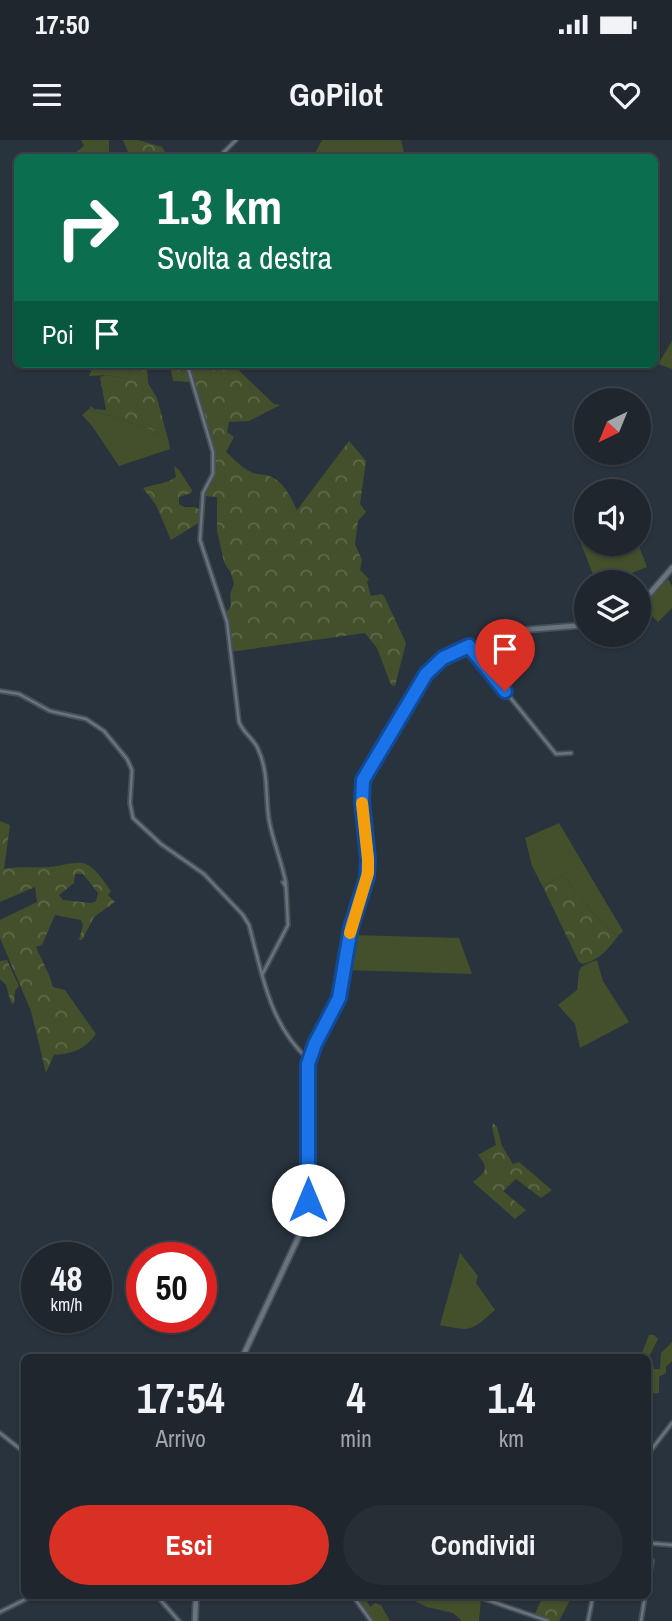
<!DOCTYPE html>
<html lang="it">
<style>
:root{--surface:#1f262e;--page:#272e36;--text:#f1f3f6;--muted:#a1a5aa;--line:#3c434a;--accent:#d93025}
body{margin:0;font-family:"Archivo Narrow",sans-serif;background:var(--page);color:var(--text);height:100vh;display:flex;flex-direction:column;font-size:26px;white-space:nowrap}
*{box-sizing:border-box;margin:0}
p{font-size:23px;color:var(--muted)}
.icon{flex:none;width:38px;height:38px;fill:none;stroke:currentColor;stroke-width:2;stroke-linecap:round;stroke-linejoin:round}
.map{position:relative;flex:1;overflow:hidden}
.details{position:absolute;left:21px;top:1214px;width:630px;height:245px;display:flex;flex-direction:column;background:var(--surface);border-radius:10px;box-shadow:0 2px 5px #0004,0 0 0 2px var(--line)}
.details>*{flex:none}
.guide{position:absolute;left:14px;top:14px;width:644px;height:214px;border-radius:10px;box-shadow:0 2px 5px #0004,0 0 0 2px var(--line);background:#0b6e4f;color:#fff;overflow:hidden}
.needle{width:46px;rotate:223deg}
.controls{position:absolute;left:574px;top:248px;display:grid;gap:14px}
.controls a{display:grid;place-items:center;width:77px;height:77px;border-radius:50%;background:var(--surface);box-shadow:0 2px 5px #0004,0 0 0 2px var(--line);font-size:35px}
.speed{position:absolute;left:21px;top:1102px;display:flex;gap:14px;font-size:35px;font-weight:700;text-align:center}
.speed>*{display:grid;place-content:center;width:91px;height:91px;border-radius:50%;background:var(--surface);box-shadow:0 2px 5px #0004,0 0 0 2px var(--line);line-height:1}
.speed small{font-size:18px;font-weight:400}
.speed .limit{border:10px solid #d22;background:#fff;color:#111}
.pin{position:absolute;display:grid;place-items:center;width:60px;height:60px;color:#fff;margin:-72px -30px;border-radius:50% 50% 50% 0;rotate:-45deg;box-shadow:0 0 7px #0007}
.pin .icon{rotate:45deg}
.me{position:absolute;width:77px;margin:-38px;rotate:0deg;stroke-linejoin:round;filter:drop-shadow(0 0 5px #0008)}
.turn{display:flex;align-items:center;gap:24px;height:147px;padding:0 28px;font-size:32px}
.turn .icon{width:91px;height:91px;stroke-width:2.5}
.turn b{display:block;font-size:49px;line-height:60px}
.then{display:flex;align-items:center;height:66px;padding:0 28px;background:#0003;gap:14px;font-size:26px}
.eta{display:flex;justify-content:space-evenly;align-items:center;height:119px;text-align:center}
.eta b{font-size:42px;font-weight:700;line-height:49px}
.primary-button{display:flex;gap:14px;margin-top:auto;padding:14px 28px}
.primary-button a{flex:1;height:80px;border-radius:42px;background:var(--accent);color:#fff;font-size:28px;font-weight:700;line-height:80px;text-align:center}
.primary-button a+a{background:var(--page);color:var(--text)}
.status{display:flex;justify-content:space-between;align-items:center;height:49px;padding:0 35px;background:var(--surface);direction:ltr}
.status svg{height:19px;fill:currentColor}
header{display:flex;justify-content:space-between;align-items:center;height:91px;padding:0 28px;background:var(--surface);font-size:32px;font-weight:700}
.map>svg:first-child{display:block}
.green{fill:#43502b}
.forest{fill:url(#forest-crowns);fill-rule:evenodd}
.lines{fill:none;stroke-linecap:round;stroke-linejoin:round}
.minor-casing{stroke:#475057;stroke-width:6}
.secondary-casing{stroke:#475057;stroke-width:8}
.minor{stroke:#68737e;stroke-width:2.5}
.secondary{stroke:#68737e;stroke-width:4.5}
.route-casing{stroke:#114b97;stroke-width:18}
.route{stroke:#1a73e8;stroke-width:12}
.slow{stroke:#f59e0b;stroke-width:12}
</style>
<div class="status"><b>17:50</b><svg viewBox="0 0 49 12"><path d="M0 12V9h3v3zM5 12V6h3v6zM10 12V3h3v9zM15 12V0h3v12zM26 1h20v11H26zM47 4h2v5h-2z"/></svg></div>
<header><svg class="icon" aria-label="menu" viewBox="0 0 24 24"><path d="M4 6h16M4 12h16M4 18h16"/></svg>GoPilot<svg class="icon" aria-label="heart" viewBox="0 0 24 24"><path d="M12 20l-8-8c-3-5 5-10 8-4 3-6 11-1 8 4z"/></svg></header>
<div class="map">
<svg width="672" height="1481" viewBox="0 0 672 1481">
<defs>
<pattern id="forest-crowns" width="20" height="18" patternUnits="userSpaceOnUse" patternTransform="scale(1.75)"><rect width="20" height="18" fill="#43502b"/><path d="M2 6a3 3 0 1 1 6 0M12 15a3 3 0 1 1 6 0" fill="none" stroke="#5e694a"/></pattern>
</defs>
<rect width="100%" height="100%" fill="#29333d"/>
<g class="green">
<path d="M81,0H109V17H70L84,6Z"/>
<path d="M322,0H401L405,17H313Z"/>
<path d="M672,201V229L658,224Z"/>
<path d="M94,224H129L130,239L106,235L89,236Z"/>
<path d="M89,269L152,290L169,303L170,309L119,326L92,286L82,275Z"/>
<path d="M586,398V404H606L611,413L628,405L638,404L647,427L608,442L604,440L596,442L580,401Z"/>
<path d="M667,437L672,446V468L658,482L652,476L639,487V468Z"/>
<path d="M559,683L623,791L618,796C597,784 581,754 563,735L543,747L532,726L525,698Z"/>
<path d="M351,795L459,798L472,834L346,830Z"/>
<path d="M597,820L603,841L629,882L580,908L575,884L558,865L577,850C581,829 573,828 597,820Z"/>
<path d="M460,1113L478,1136L476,1143L495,1170C471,1191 472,1192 440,1185Z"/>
<path d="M649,1195H654L658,1199L649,1217L652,1220L654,1229H660L661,1213L672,1202V1221L666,1227V1233L659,1237V1253L648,1254V1218H642L641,1215Z"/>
<path d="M364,1456L370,1467L375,1463L381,1465L390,1481H372L358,1462Z"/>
<path d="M405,1456H471L481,1459L479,1481H462L453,1473L427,1467Z"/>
</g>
<g class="forest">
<path d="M123,0H138L162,7L168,17H130Z"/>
<path d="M129,224H147L148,243L157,258L169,303L152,290L89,269L91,266L94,269L106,270L100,237L106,235L130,239Z"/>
<path d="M170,224H232L274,264L280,265L249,281L229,282L227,292L234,297L226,312C234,319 243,329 253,333C258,335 264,334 269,336C284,341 291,358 297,370L349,301L366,321L360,364L366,372L358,381L355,404L362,420L360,430L369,439L367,442L371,456L382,454L384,456L406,503L395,546L391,545L377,508L365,493L230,512L225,474L231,466L230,454L234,444L231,433L224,422L217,391V357L202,356L212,332L213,316L190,242L173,241Z"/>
<path d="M174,326L179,330L192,350L191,353L179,357V364L184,367H195L201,370L200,382L171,400L156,365L143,348C154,344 167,344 176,337Z"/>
<path d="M0,681L10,685L4,729C19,726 33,728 49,727C61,727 77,719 88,725C98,731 104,742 111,751L108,755L115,762L94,777L82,800H79L83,785L81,780L55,775L42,805L36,807L49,835L53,847L65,850L96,894C84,910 74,913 54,915L46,933L31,871L0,798V780L37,762L35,747L0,762ZM75,734H83L98,753L96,761L91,763L63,760L59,755L74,743Z"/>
<path d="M563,735C581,754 597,784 618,796C607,810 600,820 582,824L579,822L543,747Z"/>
<path d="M7,820L19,846L15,851L14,864L11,863L6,845L0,839V821Z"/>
<path d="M493,983L497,987L502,1006L513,1024L519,1022L552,1050L541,1058L516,1039L503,1051L526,1070L515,1079L473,1042C485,1032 490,1029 478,1015L496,1005L492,987Z"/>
<path d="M543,1456H572L559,1481H550L535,1474Z"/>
</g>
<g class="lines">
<g class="minor-casing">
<g id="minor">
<path d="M218,18L236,0"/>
<path d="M187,224L213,312V334L203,353L200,400L227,482L239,582C244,594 254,599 258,609C269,633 265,655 269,680C273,702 282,722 286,744"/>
<path d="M471,509L556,614L571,613"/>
<path d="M0,551L19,554L50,571L86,579L104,591L127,619L132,630L130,663L133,678L161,704L204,734L243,775L249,785C262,833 269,884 308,919"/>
<path d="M262,835L288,785L286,747L283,742"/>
<path d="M0,1293L24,1312"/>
<path d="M648,1314L672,1283"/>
<path d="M648,1403L672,1405"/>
<path d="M648,1442L652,1421"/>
<path d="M157,1456L179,1481"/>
<path d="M353,1456L371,1481"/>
<path d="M476,1456L548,1481"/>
<path d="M0,1472L32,1456"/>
<path d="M588,1481L593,1456"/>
<path d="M641,1481L645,1456"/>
</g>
</g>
<g class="secondary-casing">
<g id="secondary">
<path d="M639,466L672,428"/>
<path d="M242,1218L306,1081L308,924C312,902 328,885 336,866C348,841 345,812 351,786C355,767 367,749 368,729C370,697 354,663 367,633L419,545L433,527L443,518L510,491L586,485"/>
<path d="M195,1481L196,1456"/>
</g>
</g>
<use href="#minor" class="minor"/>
<use href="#secondary" class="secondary"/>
</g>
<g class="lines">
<g class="route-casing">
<path id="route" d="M308,1060V924L315,904L339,858L351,787L367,737L368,719L362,662L363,640L426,534L443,518L469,506L505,551"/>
</g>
<use href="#route" class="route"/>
<path class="slow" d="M350,793L368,733V719L362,663"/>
</g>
</svg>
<div class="controls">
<a><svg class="needle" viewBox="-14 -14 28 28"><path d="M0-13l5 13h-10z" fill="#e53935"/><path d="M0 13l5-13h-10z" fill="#a1a5aa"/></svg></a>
<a><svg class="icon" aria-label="sound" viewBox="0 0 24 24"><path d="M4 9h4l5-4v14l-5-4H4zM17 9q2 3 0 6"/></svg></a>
<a><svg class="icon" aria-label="layers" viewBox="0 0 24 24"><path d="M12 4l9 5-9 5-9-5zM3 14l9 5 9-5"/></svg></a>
</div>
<div class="speed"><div>48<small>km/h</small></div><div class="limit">50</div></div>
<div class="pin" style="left:505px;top:551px;background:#d93025"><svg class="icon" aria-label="arrive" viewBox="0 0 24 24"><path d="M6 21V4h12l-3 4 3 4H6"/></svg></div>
<svg class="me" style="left:308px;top:1060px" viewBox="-20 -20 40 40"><circle r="19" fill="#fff"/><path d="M0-13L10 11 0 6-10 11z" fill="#1a73e8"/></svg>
<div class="guide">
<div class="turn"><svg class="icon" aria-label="right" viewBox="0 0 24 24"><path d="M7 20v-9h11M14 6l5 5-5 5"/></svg><div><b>1.3 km</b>Svolta a destra</div></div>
<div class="then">Poi<svg class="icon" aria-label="arrive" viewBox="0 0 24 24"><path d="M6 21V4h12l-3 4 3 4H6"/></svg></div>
</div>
<section class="details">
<div class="eta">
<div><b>17:54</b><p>Arrivo</p></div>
<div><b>4</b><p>min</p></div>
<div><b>1.4</b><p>km</p></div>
</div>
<div class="primary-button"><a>Esci</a><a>Condividi</a></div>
</section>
</div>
